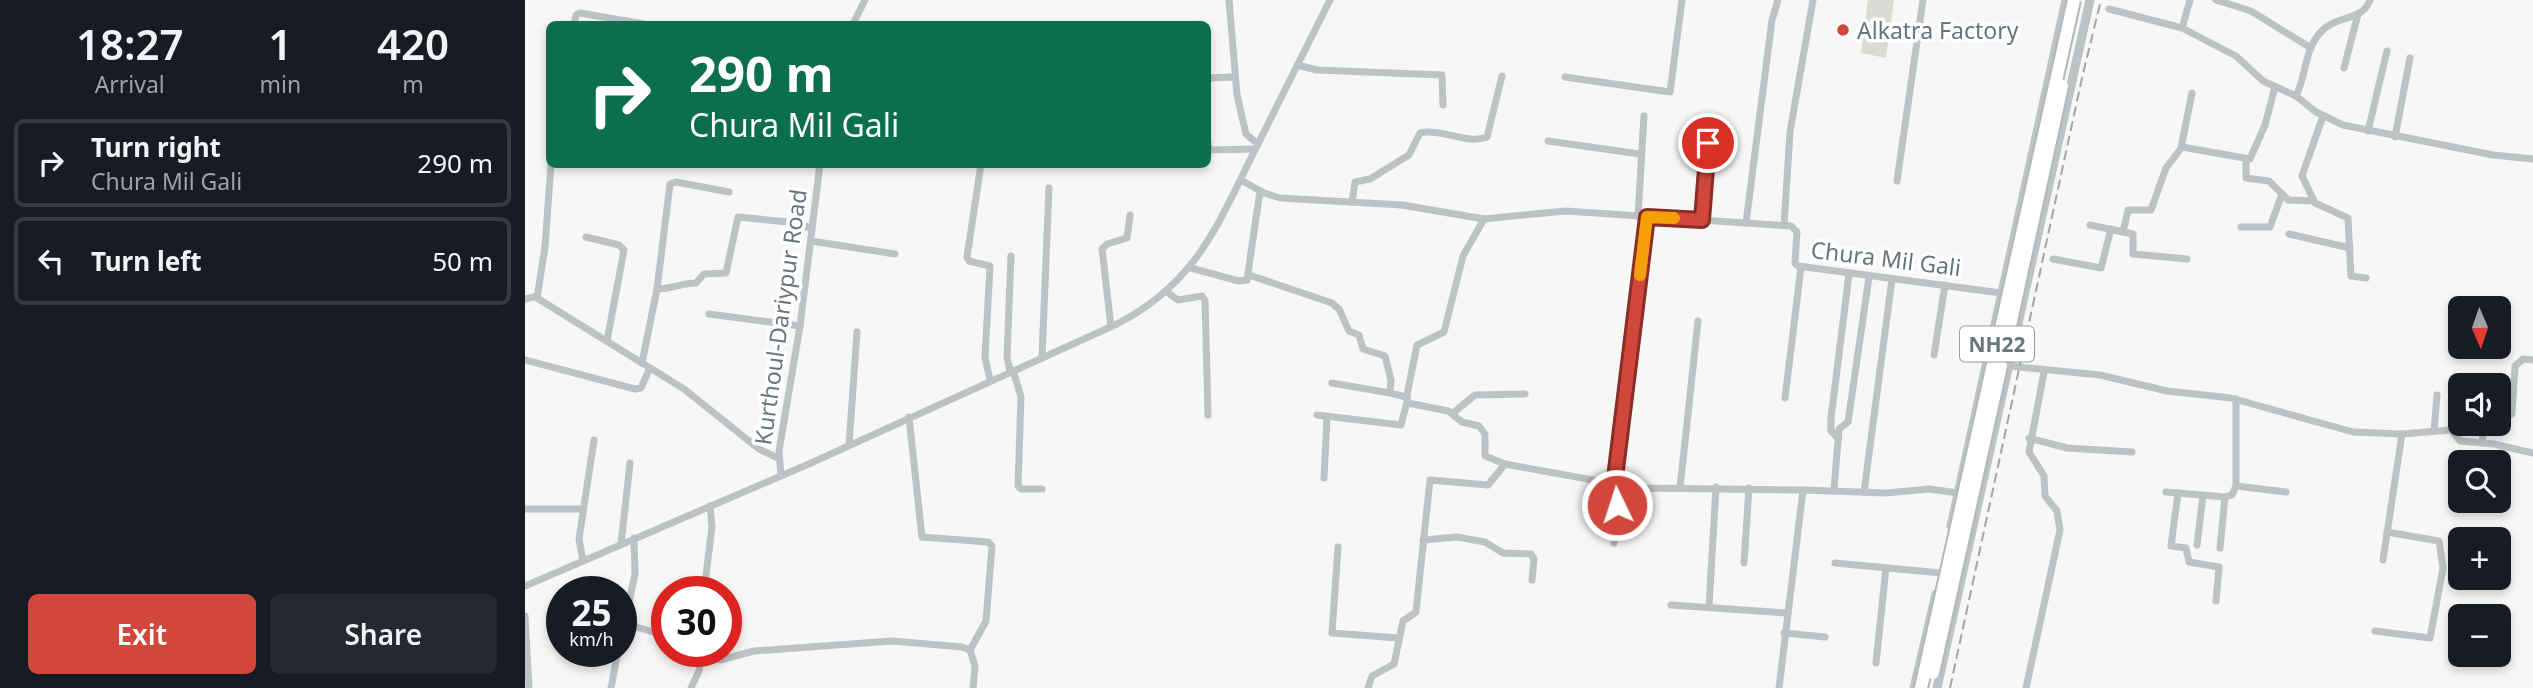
<!DOCTYPE html>
<meta charset="utf-8">
<style>
:root{--surface:#171b24;--page:#242831;--text:#f1f3f6;--muted:#9ea1a6;--line:#363941;--accent:#d1473b}
body{margin:0;font-family:"Noto Sans",sans-serif;background:var(--page);color:var(--text);height:100vh;display:flex;flex-direction:column;font-size:26px;white-space:nowrap}
*{box-sizing:border-box;margin:0}
p{font-size:23px;color:var(--muted)}
.icon{flex:none;width:38px;height:38px;fill:none;stroke:currentColor;stroke-width:2;stroke-linecap:round;stroke-linejoin:round}
.map{position:relative;flex:1;overflow:hidden}
.sheet{display:flex;flex-direction:column;background:var(--surface);width:525px}
.sheet>*{flex:none}
.hud{position:absolute;left:21px;top:21px;width:665px;height:147px;border-radius:10px;box-shadow:0 4px 10px #0003;background:#0b6e4f;color:#fff;overflow:hidden}
.needle{width:46px;rotate:178deg}
.fabs{position:absolute;left:1923px;top:296px;display:grid;gap:14px}
.fabs a{display:grid;place-items:center;width:63px;height:63px;border-radius:10px;background:var(--surface);box-shadow:0 4px 10px #0003;font-size:35px}
.speed{position:absolute;left:21px;top:576px;display:flex;gap:14px;font-size:35px;font-weight:700;text-align:center}
.speed>*{display:grid;place-content:center;width:91px;height:91px;border-radius:50%;background:var(--surface);box-shadow:0 4px 10px #0003;line-height:1}
.speed small{font-size:18px;font-weight:400}
.speed .limit{border:10px solid #d22;background:#fff;color:#111}
.pin{position:absolute;display:grid;place-items:center;width:60px;height:60px;color:#fff;margin:-30px;border:4px solid #fff;border-radius:50%;box-shadow:0 2px 7px #0007}
.me{position:absolute;width:77px;margin:-38px;rotate:356deg;stroke-linejoin:round;filter:drop-shadow(0 0 5px #0008)}
.turn{display:flex;align-items:center;gap:24px;height:147px;padding:0 28px;font-size:32px}
.turn .icon{width:91px;height:91px;stroke-width:2.5}
.turn b{display:block;font-size:49px;line-height:60px}
.eta{display:flex;justify-content:space-evenly;align-items:center;height:119px;text-align:center}
.eta b{font-size:42px;font-weight:600;line-height:49px}
.cta{display:flex;gap:14px;margin-top:auto;padding:14px 28px}
.cta a{flex:1;height:80px;border-radius:10px;background:var(--accent);color:#fff;font-size:28px;font-weight:600;line-height:80px;text-align:center}
.cta a+a{background:var(--page);color:var(--text)}
ul{padding:0;list-style:none}
li{display:flex;align-items:center;gap:21px;height:88px;margin:0 14px 10px;padding:0 14px;border:4px solid var(--line);border-radius:10px}
li div{flex:1}
li b{display:block;font-size:26px}
li em{font-style:normal}
main{display:flex;flex:1;min-height:0}
.map>svg:first-child{display:block}
.green{fill:#d8dcd4}
.lines{fill:none;stroke-linecap:round;stroke-linejoin:round}
.minor{stroke:#bdc2c4;stroke-width:7}
.tertiary{stroke:#bdc2c4;stroke-width:9}
.rail{stroke:#9fa7aa;stroke-width:2;stroke-dasharray:10 5;stroke-linecap:butt}
.trunk-bridge-casing{stroke:#b3b7b9;stroke-width:16;stroke-linecap:butt}
.trunk-bridge{stroke:#fff;stroke-width:12}
.route-casing{stroke:#882e26;stroke-width:18}
.route{stroke:#d1473b;stroke-width:12}
.slow{stroke:#f59e0b;stroke-width:12}
.poi-dot{fill:#d1473b;stroke:#fff;stroke-width:2.5}
.labels{text-anchor:middle;dominant-baseline:central;stroke-width:7;stroke-linejoin:round;paint-order:stroke}
.shield{fill:#fff;stroke:#949fa4;stroke-width:2}
.shield-label{font-size:21px;font-weight:bold;fill:#66767d}
.poi-label{font-size:23px;fill:#66767d;stroke:#fff;text-anchor:start}
.street-label{font-size:23px;fill:#66767d;stroke:#fff}
</style>
<main>
<section class="sheet">
<div class="eta">
<div><b>18:27</b><p>Arrival</p></div>
<div><b>1</b><p>min</p></div>
<div><b>420</b><p>m</p></div>
</div>
<ul>
<li><svg class="icon" aria-label="right" viewBox="0 0 24 24"><path d="M7 20v-9h11M14 6l5 5-5 5"/></svg><div><b>Turn right</b><p>Chura Mil Gali</p></div><em>290 m</em></li>
<li><svg class="icon" aria-label="left" viewBox="0 0 24 24"><path d="M17 20v-9H6M10 6l-5 5 5 5"/></svg><div><b>Turn left</b></div><em>50 m</em></li>
</ul>
<div class="cta"><a>Exit</a><a>Share</a></div>
</section>
<div class="map">
<svg width="2008" height="688" viewBox="0 0 2008 688">
<rect width="100%" height="100%" fill="#f7f7f5"/>
<path class="green" d="M1343,0H1369L1361,58L1336,53Z"/>
<g class="lines">
<g class="minor">
<path d="M704,0L712,95L721,134L733,144"/>
<path d="M1691,0L1726,11L1786,48"/>
<path d="M1584,9L1657,28L1711,56L1738,81L1771,96L1791,112L1818,125L1968,155L2008,159"/>
<path d="M49,24L51,15L55,13L119,24"/>
<path d="M328,24L340,0"/>
<path d="M1657,28L1665,0"/>
<path d="M772,65L792,70L917,75L918,105"/>
<path d="M1819,68L1833,14"/>
<path d="M1040,77L1145,92L1157,0"/>
<path d="M682,78L709,77"/>
<path d="M1771,96C1783,72 1778,47 1800,28C1815,15 1837,21 1845,0"/>
<path d="M1798,116L1777,176L1790,203L1823,218L1826,276L1841,278"/>
<path d="M1843,131L1862,51"/>
<path d="M682,136L684,150"/>
<path d="M1870,137L1885,58"/>
<path d="M1023,141L1115,154"/>
<path d="M1656,148L1667,93"/>
<path d="M682,150L730,149"/>
<path d="M1721,161V178L1744,181L1763,200L1788,201"/>
<path d="M26,164L20,247L12,298L159,389L234,449L253,458"/>
<path d="M456,164L442,257L444,261L465,266L460,357L465,380"/>
<path d="M716,180L739,193L755,198L877,205L959,219"/>
<path d="M1372,181L1398,0"/>
<path d="M827,202L830,182L845,179L884,155L895,133C917,128 942,145 962,137L977,76"/>
<path d="M1113,216L1119,116"/>
<path d="M1176,220L1182,144L1186,142L1200,143"/>
<path d="M1221,223L1247,20L1253,0"/>
<path d="M1259,225L1265,132L1288,0"/>
<path d="M1565,225L1608,234V254L1662,259"/>
<path d="M1716,227H1745L1757,194"/>
<path d="M1598,232L1603,210H1626L1641,168L1657,147L1725,159L1740,125L1750,87"/>
<path d="M1764,234L1825,248"/>
<path d="M61,237L94,245L99,250L82,341"/>
<path d="M286,241L370,254"/>
<path d="M1528,259L1576,268L1586,229"/>
<path d="M666,268L714,281L722,280L735,191"/>
<path d="M724,275L807,303L814,309L824,331L834,335L838,349L860,356L866,380L865,393L881,397"/>
<path d="M132,289C147,289 157,283 171,283L179,274L201,273L213,217L263,222L287,228"/>
<path d="M642,292L653,300L677,296L680,300L683,415"/>
<path d="M0,299L12,296"/>
<path d="M184,314L275,326"/>
<path d="M586,327L577,249L582,244L602,238L605,215"/>
<path d="M1409,355L1420,285"/>
<path d="M517,357L524,188"/>
<path d="M0,360L110,389L116,388L125,368"/>
<path d="M117,363L132,289L145,184L151,182L204,192"/>
<path d="M1484,366L1575,375L1642,391L1706,398L1828,432L1877,434L1926,430L1935,441L1969,444L2008,453"/>
<path d="M488,370L496,397L493,486L496,489H517"/>
<path d="M485,371L482,357L486,256"/>
<path d="M807,383L865,393"/>
<path d="M1260,398L1276,267"/>
<path d="M1711,399V486L1761,492"/>
<path d="M928,413L950,395L1000,394"/>
<path d="M792,415L876,425L882,402"/>
<path d="M384,417L397,537L463,542L467,546L461,621L445,650"/>
<path d="M1974,421L1987,414L1990,366L1998,359L2008,360"/>
<path d="M1909,431L1912,395"/>
<path d="M1930,432L1933,389"/>
<path d="M1313,438L1306,431V418L1324,274"/>
<path d="M1504,438L1542,448L1607,452"/>
<path d="M1957,443L1959,428L1966,424"/>
<path d="M324,445L332,332"/>
<path d="M256,475L254,451L275,326L295,164"/>
<path d="M799,478L802,417"/>
<path d="M1089,486L1122,217"/>
<path d="M1155,488L1173,321"/>
<path d="M1309,489L1314,429L1323,422L1344,277"/>
<path d="M1278,490L1112,488L980,464L960,456V434L954,426L937,422L923,411L883,403L882,395L892,345L919,332L938,256L959,219L1040,211L1266,226L1272,232L1270,263L1273,266L1476,293"/>
<path d="M1339,492L1367,279"/>
<path d="M1641,492L1700,497L1707,495L1711,486"/>
<path d="M1653,493L1646,546L1661,548L1664,562L1694,567L1691,601"/>
<path d="M0,509H58"/>
<path d="M898,540L932,537L960,542L978,553L1006,554L1009,559L1007,580"/>
<path d="M1089,543L1094,486"/>
<path d="M96,544L105,463"/>
<path d="M1672,545L1678,495"/>
<path d="M813,547L807,633L873,638"/>
<path d="M1695,548L1700,497"/>
<path d="M1858,560L1877,434"/>
<path d="M58,561L54,539L69,440"/>
<path d="M1219,563L1224,488"/>
<path d="M1310,563L1416,573"/>
<path d="M0,586L286,463L592,324C674,282 694,221 733,144C757,96 781,47 805,0"/>
<path d="M179,592L187,526L185,506"/>
<path d="M1146,605L1261,613"/>
<path d="M1184,607L1191,487"/>
<path d="M0,616L4,688"/>
<path d="M101,624L142,636"/>
<path d="M1850,631L1905,638L1918,568L1914,541L1862,532"/>
<path d="M1259,633L1300,637"/>
<path d="M96,640L110,574L109,538"/>
<path d="M176,651L195,660L229,651L367,641L437,647L445,650L450,666L448,688"/>
<path d="M1351,663L1361,568"/>
<path d="M86,688L93,651"/>
<path d="M166,688L174,671L176,651"/>
<path d="M843,688L847,676L869,664L878,621L891,612L905,480L963,485L980,464"/>
<path d="M1254,688L1278,490L1361,493L1404,489L1433,493"/>
<path d="M1501,688L1535,530L1532,511L1520,496L1519,476L1504,452L1519,372"/>
</g>
<g class="tertiary">
<path d="M1426,526L1541,0"/>
<path d="M1389,688L1411,594"/>
<path d="M1412,688L1565,0"/>
</g>
<path class="rail" d="M1425,688L1557,78L1576,0"/>
<g class="trunk-bridge-casing">
<g id="trunk-bridge">
<path d="M1483,335L1537,86"/>
<path d="M1408,673L1476,366"/>
<path d="M1396,688L1549,0"/>
</g>
</g>
<use href="#trunk-bridge" class="trunk-bridge"/>
</g>
<g class="lines">
<g class="route-casing">
<path id="route" d="M1092,505L1094,486H1089L1122,217L1177,220L1183,143"/>
</g>
<use href="#route" class="route"/>
<path class="slow" d="M1115,275L1122,217L1149,218"/>
</g>
<circle class="poi-dot" cx="1318" cy="30" r="7"/>
<g class="labels">
<rect class="shield" x="1435" y="326.5" width="74" height="35" rx="5"/>
<g class="shield-label">
<text x="1472" y="344">NH22</text>
</g>
<g class="poi-label">
<text x="1332" y="30">Alkatra Factory</text>
</g>
<g class="street-label">
<text transform="translate(1361 258) rotate(7)">Chura Mil Gali</text>
<text transform="translate(255 317) rotate(-82)">Kurthoul-Dariypur Road</text>
</g>
</g>
</svg>
<div class="fabs">
<a><svg class="needle" viewBox="-14 -14 28 28"><path d="M0-13l5 13h-10z" fill="#e53935"/><path d="M0 13l5-13h-10z" fill="#9ea1a6"/></svg></a>
<a><svg class="icon" aria-label="sound" viewBox="0 0 24 24"><path d="M4 9h4l5-4v14l-5-4H4zM17 9q2 3 0 6"/></svg></a>
<a><svg class="icon" aria-label="search" viewBox="0 0 24 24"><circle cx="10" cy="10" r="6"/><path d="M15 15l6 6"/></svg></a>
<a>+</a>
<a>−</a>
</div>
<div class="speed"><div>25<small>km/h</small></div><div class="limit">30</div></div>
<div class="pin" style="left:1183px;top:143px;background:#d93025"><svg class="icon" aria-label="arrive" viewBox="0 0 24 24"><path d="M6 21V4h12l-3 4 3 4H6"/></svg></div>
<svg class="me" style="left:1092px;top:505px" viewBox="-20 -20 40 40"><circle r="17" fill="#d1473b" stroke="#fff" stroke-width="3"/><path d="M0-11L8 9 0 5-8 9z" fill="#fff"/></svg>
<div class="hud">
<div class="turn"><svg class="icon" aria-label="right" viewBox="0 0 24 24"><path d="M7 20v-9h11M14 6l5 5-5 5"/></svg><div><b>290 m</b>Chura Mil Gali</div></div>
</div>
</div>
</main>
